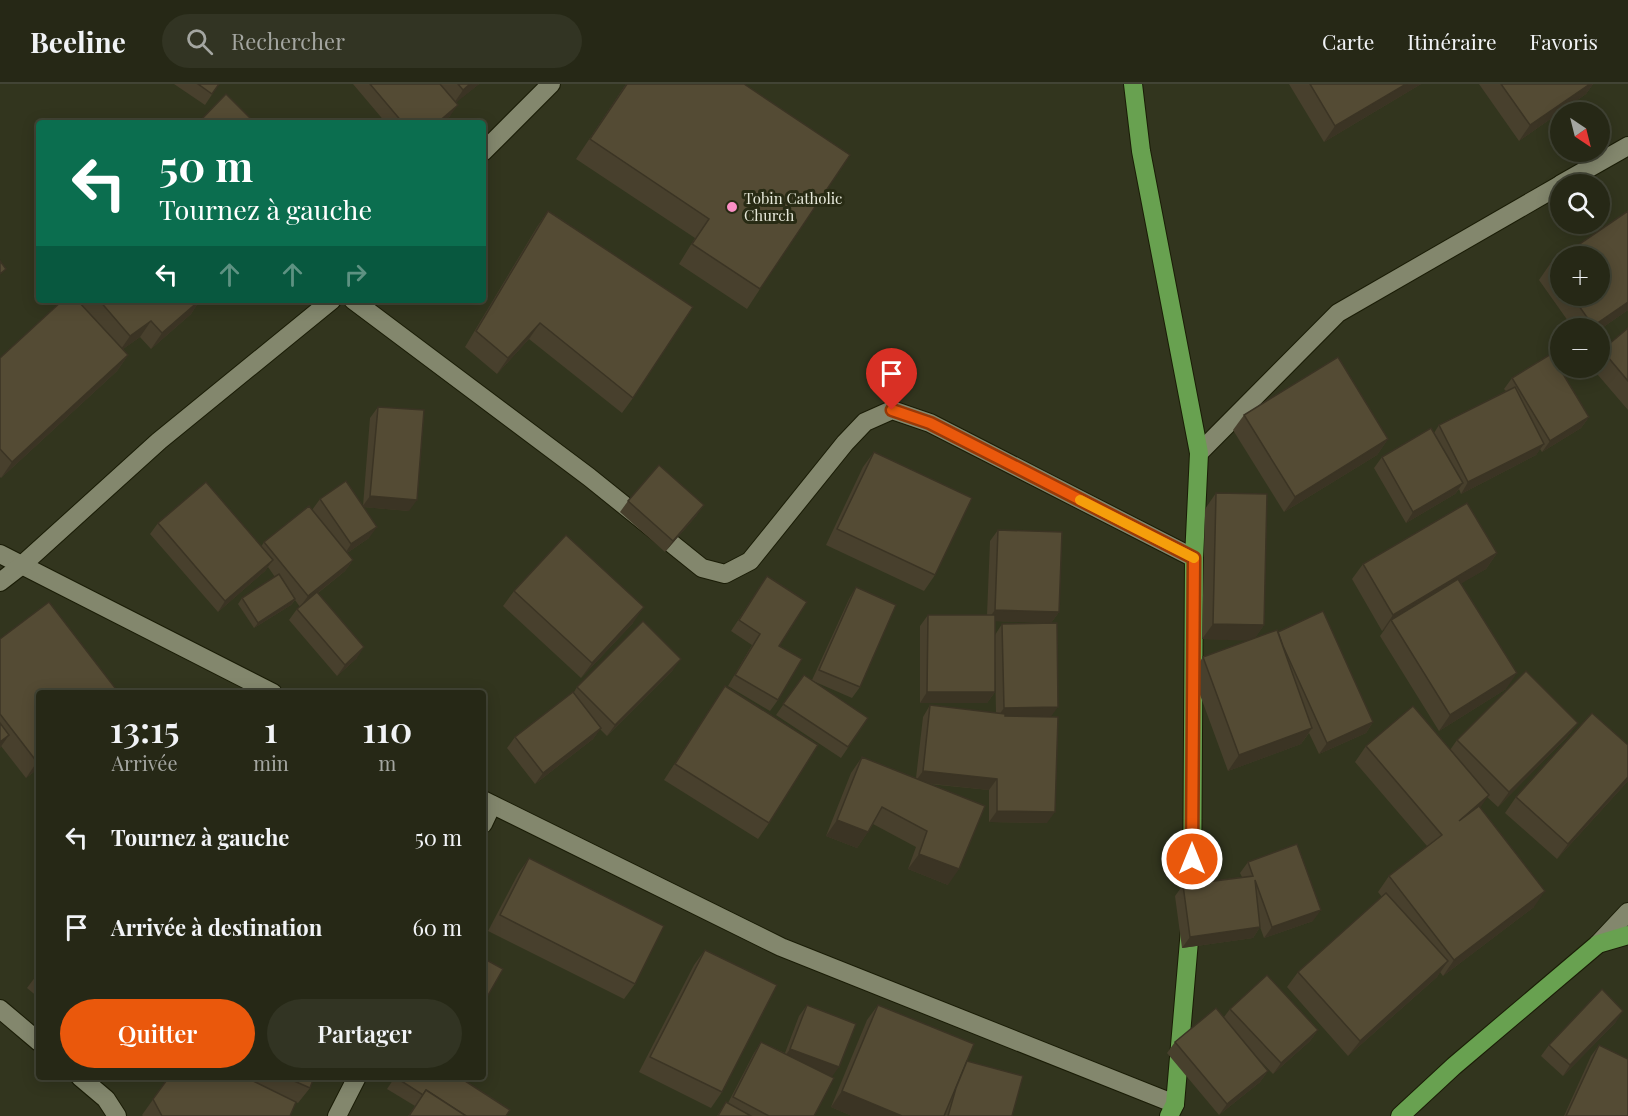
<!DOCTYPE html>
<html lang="fr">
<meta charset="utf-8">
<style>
:root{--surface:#262816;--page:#323423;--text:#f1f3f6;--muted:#a4a6a1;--line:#424435;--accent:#ea580c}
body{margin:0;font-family:"Playfair Display",serif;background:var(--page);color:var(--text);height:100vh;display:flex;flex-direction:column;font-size:22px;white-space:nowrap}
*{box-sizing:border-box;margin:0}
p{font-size:20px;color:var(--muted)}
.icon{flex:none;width:33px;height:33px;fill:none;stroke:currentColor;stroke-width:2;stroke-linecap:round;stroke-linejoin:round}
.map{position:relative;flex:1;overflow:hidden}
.sheet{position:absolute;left:36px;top:606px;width:450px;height:390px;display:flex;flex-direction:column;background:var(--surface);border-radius:6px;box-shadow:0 3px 15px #0003,0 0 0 2px var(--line)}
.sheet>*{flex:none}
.banner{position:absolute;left:36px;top:36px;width:450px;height:183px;border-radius:6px;box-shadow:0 3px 15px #0003,0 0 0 2px var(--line);background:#0b6e4f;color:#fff;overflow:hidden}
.needle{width:39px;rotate:145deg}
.controls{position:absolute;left:1550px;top:18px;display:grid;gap:12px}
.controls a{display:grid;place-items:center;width:60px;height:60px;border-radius:50%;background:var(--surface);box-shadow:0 3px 15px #0003,0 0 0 2px var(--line);font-size:30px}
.pin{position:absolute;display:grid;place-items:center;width:51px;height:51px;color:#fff;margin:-62px -26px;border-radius:50% 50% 50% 0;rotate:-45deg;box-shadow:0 0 6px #0007}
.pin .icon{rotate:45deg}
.me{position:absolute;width:66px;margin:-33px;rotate:0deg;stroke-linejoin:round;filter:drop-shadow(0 0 4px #0008)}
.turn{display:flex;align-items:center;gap:21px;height:126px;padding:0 24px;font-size:27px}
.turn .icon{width:78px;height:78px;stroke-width:2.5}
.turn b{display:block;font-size:42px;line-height:51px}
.lanes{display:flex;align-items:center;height:57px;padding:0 24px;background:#0003;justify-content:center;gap:30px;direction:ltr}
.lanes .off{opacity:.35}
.eta{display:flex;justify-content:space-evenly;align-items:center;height:102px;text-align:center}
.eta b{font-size:36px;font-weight:600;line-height:42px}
.cta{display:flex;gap:12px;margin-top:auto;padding:12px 24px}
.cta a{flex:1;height:69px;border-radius:36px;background:var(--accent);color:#fff;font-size:24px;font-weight:600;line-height:69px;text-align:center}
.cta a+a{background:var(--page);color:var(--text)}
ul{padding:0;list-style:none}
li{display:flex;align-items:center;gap:18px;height:90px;padding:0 24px}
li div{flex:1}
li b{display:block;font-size:22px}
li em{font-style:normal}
header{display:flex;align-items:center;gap:36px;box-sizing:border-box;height:84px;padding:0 30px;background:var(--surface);border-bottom:2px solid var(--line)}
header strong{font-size:28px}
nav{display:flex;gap:33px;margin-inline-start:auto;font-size:21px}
.search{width:420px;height:54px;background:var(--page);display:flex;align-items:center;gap:15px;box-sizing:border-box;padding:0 21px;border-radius:33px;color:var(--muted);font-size:22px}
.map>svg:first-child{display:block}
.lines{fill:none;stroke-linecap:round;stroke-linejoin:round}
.minor-casing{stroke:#1a1c06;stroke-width:20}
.major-casing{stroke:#1a1c06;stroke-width:20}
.minor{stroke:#83876d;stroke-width:18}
.major{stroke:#68a150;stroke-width:18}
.wall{fill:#48402d}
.shaded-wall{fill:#3b3424}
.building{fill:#544b34;stroke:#3b3424;stroke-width:1.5}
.route-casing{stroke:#983908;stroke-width:15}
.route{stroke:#ea580c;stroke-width:10}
.slow{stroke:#f59e0b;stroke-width:10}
.poi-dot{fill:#fb8fc5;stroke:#282b14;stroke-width:2}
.labels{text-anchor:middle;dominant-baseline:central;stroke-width:6;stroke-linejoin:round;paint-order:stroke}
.poi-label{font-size:15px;fill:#e7e9db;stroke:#282b14;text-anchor:start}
</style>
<header>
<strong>Beeline</strong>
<div class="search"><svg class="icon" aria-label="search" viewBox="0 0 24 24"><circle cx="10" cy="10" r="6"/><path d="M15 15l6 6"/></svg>Rechercher</div>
<nav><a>Carte</a><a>Itinéraire</a><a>Favoris</a></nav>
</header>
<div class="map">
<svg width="1628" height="1032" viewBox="0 0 1628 1032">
<rect width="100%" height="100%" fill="#32351e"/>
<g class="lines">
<g class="minor-casing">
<g id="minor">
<path d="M483,68L551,0"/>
<path d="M1561,100L1628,62"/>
<path d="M353,216L589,393L702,484L725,490L750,477L845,359L865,338L892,326L930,339L1194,474"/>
<path d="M1199,369L1338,229L1560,101"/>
<path d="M0,470L273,609"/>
<path d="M0,498L22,481L159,357L332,216"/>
<path d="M483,716L781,863L1175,1020"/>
<path d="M483,740L492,721"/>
<path d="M1598,860L1628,828"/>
<path d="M0,925L39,958"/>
<path d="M80,993L106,1015L117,1032"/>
<path d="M337,1032L357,993"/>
</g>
</g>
<g class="major-casing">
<g id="major">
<path d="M1133,0L1141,67L1199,369L1194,474L1192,822L1175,1020L1169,1032"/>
<path d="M1400,1032L1454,982L1598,860L1628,851"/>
</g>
</g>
<use href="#minor" class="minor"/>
<use href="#major" class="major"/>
</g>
<g class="wall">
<path d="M174,0H219L205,21Z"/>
<path d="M353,0H479L456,18L450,32L442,39H386Z"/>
<path d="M626,0H744L760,205L747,225L679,180L695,154L576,75Z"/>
<path d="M1289,0H1421L1324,58Z"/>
<path d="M1479,0H1593L1586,10L1519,57Z"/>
<path d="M548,127L633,314L622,329L529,255L497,290L465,263L537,143Z"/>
<path d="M1628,127V226L1599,246V244H1573L1539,196L1550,180L1560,174V212H1599Z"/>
<path d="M63,216H200L191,230L151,265L140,253L123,265L128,271L117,287L1,394L0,393V274Z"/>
<path d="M1628,244V326L1592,284H1599V270L1602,266Z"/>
<path d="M1512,294L1589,333L1581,344L1542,368L1540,365L1536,371L1461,410L1459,405L1455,410L1406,439L1374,384L1382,373L1434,349L1439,341L1506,307L1504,305Z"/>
<path d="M378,323L409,427L363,423L369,454L347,469L353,476L345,487L318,509L357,574L337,592L289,536L297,525L300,523L295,516L291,521L254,544L238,520L242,514L275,493L268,483L265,487L218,528L150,450L158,439L261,463L264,458L312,426L320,415L363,422L370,334Z"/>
<path d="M1244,331L1388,355L1377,371L1284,428L1233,346Z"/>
<path d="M874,368L935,491L924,507L826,461L863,383Z"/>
<path d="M1216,409L1264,541L1254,555L1278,548L1373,638L1366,649L1319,670L1309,649L1301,660L1228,687L1192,589L1203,573L1249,556L1202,555L1205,425Z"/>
<path d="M628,417L704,421L696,432L665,468L620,428Z"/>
<path d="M998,446L1059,528L1051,539L995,537V551L1002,540L1051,632L1047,739L989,738V706L929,700L948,801L908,785L916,763L873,740L857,764L826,752L851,689L862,673L916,694L923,633L930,621L996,629L995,578V608L987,619H920V542L928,531H987L990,457Z"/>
<path d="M1497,469L1486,485L1461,499L1506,605L1439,647L1380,552L1385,545L1382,547L1352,495L1363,480Z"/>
<path d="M767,492L779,562L778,616L770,627L728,602L752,561L731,547Z"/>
<path d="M856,503L860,603L852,614L813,597L868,634L841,674L776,631L804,591L812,596L849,515Z"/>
<path d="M514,507L633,539L581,594L503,522Z"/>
<path d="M0,555L39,609V684L26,694L1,662L0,664Z"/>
<path d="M673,586L607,652L600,645L593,655L535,700L507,664L515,653L574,608L577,603Z"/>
<path d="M725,602L769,739L758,755L664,696Z"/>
<path d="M1578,639L1566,654L1498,723L1487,713L1480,723L1534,823L1443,892L1440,888L1437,893L1348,972L1287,903L1298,888L1382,813L1378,808L1389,792L1427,762L1355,678L1366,662L1450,666L1457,656Z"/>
<path d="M1628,697L1557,775L1505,729L1516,713Z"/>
<path d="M529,774L635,900L624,915L488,847L518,790Z"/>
<path d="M1248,778L1313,837L1264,854L1260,843L1253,854L1182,864L1175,812L1183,801L1242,793L1240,789Z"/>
<path d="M705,866L722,1008L711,1024L639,988L694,881Z"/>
<path d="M39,888V914L27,904Z"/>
<path d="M807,921L832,993L814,1032H717L726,1018L728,1019L754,969L761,958L785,969L799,932Z"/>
<path d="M878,921L967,977L1012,1032H852L831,1023L867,936Z"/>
<path d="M1230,925L1318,946L1310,957L1273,990L1251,967L1268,987L1260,998L1219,1031L1167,969L1175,958L1224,933Z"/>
<path d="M1616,938L1563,992L1541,972L1549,961Z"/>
<path d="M1599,961L1628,1032H1564L1591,972Z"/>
<path d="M169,993H314L310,1004L298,1019L296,1018L290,1032H143L142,1031Z"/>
<path d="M395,993L506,1032H408L415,1022L387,1005Z"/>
</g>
<g class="shaded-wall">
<path d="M470,0H479L452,22L463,6Z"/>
<path d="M1406,0H1421L1324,58L1335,42Z"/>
<path d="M1590,0H1593L1586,10L1519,57L1530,41Z"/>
<path d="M458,21L450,32L442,39H437Z"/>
<path d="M200,216L191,230L151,265L162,249Z"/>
<path d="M1628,218V226L1599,246V244H1591L1593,242Z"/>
<path d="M151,237L140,253L119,268L130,252Z"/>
<path d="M540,239L529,255L497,290L508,274Z"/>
<path d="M128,271L117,287L1,394L12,378Z"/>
<path d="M1589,333L1581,344L1542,368L1550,357Z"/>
<path d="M1388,355L1377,371L1284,428L1295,413Z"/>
<path d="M1544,360L1536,371L1461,410L1468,398Z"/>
<path d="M1463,399L1455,410L1406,439L1413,428Z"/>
<path d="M370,412L417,416L409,427L362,423Z"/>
<path d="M704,421L696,432L665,468L673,457Z"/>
<path d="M377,443L369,454L344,471L351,460Z"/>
<path d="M1497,469L1486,485L1393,540L1391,536L1385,545L1382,547L1393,531Z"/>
<path d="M273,476L265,487L218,528L225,517Z"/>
<path d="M353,476L345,487L300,523L308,512Z"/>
<path d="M295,515L291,521L254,544L258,539Z"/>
<path d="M644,523L633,539L581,594L592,579Z"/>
<path d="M995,526L1059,528L1051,539L987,537Z"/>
<path d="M1213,540L1264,541L1253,557L1202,555Z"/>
<path d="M364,563L357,574L337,592L345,581Z"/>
<path d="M681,575L673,586L607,652L615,641Z"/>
<path d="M1517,589L1506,605L1439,647L1450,631Z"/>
<path d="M927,608H995L987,619H920Z"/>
<path d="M1058,623L1050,634L996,635L1004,624Z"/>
<path d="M1373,638L1366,649L1319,670L1327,659Z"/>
<path d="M1578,639L1566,654L1498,723L1509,708Z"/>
<path d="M601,644L593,655L535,700L543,689Z"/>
<path d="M1312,644L1301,660L1228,687L1239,671Z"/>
<path d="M9,651L0,664V658Z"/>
<path d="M39,677V684L26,694L37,678Z"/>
<path d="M923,687L997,695L989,706L915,698Z"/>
<path d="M1628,693V697L1557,775L1568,760Z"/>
<path d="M1489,711L1478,727L1459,737Z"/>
<path d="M997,727L1055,728L1047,739L989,738Z"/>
<path d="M837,736L868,748L857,764L826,752Z"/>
<path d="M919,770L959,785L948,801L908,785Z"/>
<path d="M1545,807L1534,823L1443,892L1454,876Z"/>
<path d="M1321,826L1313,837L1264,854L1272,843Z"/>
<path d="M1260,843L1253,854L1182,864L1190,853Z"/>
<path d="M1448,877L1437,893L1348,972L1360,957Z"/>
<path d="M1623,927L1616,938L1563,992L1570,981Z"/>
<path d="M1318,946L1310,957L1273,990L1281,979Z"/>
<path d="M790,965L839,983L831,994L782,976Z"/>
<path d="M1268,987L1260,998L1219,1031L1227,1020Z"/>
<path d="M842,1007L902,1032H852L831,1023Z"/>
</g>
<g class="building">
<path d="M198,0H219L212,10Z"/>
<path d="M370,0H440L458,21L437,39H403Z"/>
<path d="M458,0H470L463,6Z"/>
<path d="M627,0H744L850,71L760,205L692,160L709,135L590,55Z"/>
<path d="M1310,0H1406L1335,42Z"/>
<path d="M1501,0H1590L1530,41Z"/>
<path d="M226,10L254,38L253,39H198Z"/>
<path d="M548,127L693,223L633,314L540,239L508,274L476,247Z"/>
<path d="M1628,127V218L1593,242L1572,212H1599V172H1562Z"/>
<path d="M1560,174V194L1550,180Z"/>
<path d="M0,177L6,185L0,190Z"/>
<path d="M63,216H77L128,271L12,378L0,365V274Z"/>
<path d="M99,216H200L162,249L151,237L130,252Z"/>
<path d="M1628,244V297L1602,266Z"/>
<path d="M1551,270L1589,333L1550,357L1512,294Z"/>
<path d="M1338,273L1388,355L1295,413L1244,331Z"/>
<path d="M1515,303L1544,360L1468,398L1439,341Z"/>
<path d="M378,323L424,326L417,416L370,412Z"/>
<path d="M1431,344L1463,399L1413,428L1382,373Z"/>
<path d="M874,368L972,414L935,491L837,445Z"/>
<path d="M659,381L704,421L673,457L628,417Z"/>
<path d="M346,397L377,443L351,460L320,415Z"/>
<path d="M206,398L273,476L225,517L158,439Z"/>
<path d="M1216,409L1267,410L1264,541L1213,540Z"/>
<path d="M1467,419L1497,469L1393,531L1363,480Z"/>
<path d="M309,422L353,476L308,512L264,458Z"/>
<path d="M998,446L1062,448L1059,528L995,526Z"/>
<path d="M566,451L644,523L592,579L514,507Z"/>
<path d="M279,490L295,515L258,539L242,514Z"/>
<path d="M767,492L807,518L779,562L802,575L778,616L735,591L760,550L739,536Z"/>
<path d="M1458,495L1517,589L1450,631L1391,536Z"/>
<path d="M856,503L896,521L860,603L819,586Z"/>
<path d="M317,508L364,563L345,581L297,525Z"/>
<path d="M49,518L119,609H39V677L37,678L0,630V555Z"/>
<path d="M1323,527L1373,638L1327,659L1283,562L1278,548Z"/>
<path d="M928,531H995V608H927Z"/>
<path d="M643,537L681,575L615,641L577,603Z"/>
<path d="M1057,539L1058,623L1004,624L1002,540Z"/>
<path d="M1277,546L1312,644L1239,671L1203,573Z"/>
<path d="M1526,587L1578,639L1509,708L1457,656Z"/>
<path d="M804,591L868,634L848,663L783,620Z"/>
<path d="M725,602L818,661L769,739L675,680Z"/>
<path d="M573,608L601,644L543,689L515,653Z"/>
<path d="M930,621L1005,630V632L1058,633L1055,728L997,727V695L923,687Z"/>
<path d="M1413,622L1489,711L1459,737L1479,722L1545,807L1454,876L1389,792L1442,751L1366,662Z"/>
<path d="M1592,629L1628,661V693L1568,760L1516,713Z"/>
<path d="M0,639L9,651L0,658Z"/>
<path d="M862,673L985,722L959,785L919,770L927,747L882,723L868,748L837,736Z"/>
<path d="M1297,760L1321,826L1272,843L1255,796L1260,843L1190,853L1183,801L1253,792L1248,778Z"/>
<path d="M529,774L664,842L635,900L500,831Z"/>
<path d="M1386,809L1448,877L1360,957L1298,888Z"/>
<path d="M705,866L777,901L722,1008L650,973Z"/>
<path d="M483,874L503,885L483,920Z"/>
<path d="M39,888V896L35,892Z"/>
<path d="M1267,891L1318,946L1281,979L1230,925Z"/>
<path d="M1602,905L1623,927L1570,981L1549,961Z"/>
<path d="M807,921L856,940L839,983L790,965Z"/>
<path d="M878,921L974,960L944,1032H902L842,1007Z"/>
<path d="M1216,924L1268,987L1227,1020L1175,958Z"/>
<path d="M761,958L834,994L814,1032H769L733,1013Z"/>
<path d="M1599,961L1628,975V1032H1566Z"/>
<path d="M967,977L1023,992L1012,1032H948L956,1004Z"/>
<path d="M169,993H245L296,1018L290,1032H162L153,1015Z"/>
<path d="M285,993H314L310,1004Z"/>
<path d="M395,993H459L510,1026L506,1032H466L426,1006L423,1011Z"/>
<path d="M426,1006L466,1032H409Z"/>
<path d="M726,1018L751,1032H718Z"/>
</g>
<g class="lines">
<g class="route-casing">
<path id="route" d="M892,326L930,339L1194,474L1192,775"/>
</g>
<use href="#route" class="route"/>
<path class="slow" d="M1080,416L1194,474"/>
</g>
<circle class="poi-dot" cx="732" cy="123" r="6"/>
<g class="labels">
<g class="poi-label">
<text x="744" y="114">Tobin Catholic<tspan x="744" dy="17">Church</tspan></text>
</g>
</g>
</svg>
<div class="controls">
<a><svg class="needle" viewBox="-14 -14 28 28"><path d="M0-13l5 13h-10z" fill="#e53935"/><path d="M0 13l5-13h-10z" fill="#a4a6a1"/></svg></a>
<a><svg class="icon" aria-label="search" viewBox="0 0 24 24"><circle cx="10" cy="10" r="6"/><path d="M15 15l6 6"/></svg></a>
<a>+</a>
<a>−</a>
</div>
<div class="pin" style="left:892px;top:326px;background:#d93025"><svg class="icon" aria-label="arrive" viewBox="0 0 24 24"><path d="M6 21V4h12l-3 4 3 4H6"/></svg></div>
<svg class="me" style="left:1192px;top:775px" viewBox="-20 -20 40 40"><circle r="17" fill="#ea580c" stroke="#fff" stroke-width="3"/><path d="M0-11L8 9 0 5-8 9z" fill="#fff"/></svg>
<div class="banner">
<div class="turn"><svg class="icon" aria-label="left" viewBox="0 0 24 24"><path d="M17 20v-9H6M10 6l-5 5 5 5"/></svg><div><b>50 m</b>Tournez à gauche</div></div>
<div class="lanes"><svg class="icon" aria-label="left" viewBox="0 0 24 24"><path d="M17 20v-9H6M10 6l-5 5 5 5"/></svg><svg class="icon off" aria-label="ahead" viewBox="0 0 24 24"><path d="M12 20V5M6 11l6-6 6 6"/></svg><svg class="icon off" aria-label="ahead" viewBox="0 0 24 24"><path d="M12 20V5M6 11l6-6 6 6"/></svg><svg class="icon off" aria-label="right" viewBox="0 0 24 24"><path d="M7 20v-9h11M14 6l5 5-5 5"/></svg></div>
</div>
<section class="sheet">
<div class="eta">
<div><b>13:15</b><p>Arrivée</p></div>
<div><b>1</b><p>min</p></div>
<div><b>110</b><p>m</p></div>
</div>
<ul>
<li><svg class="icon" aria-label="left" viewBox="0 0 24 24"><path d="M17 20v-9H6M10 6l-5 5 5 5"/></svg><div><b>Tournez à gauche</b></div><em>50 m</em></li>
<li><svg class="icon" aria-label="arrive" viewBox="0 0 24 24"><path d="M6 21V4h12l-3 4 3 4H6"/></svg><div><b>Arrivée à destination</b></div><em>60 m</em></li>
</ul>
<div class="cta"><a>Quitter</a><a>Partager</a></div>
</section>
</div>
